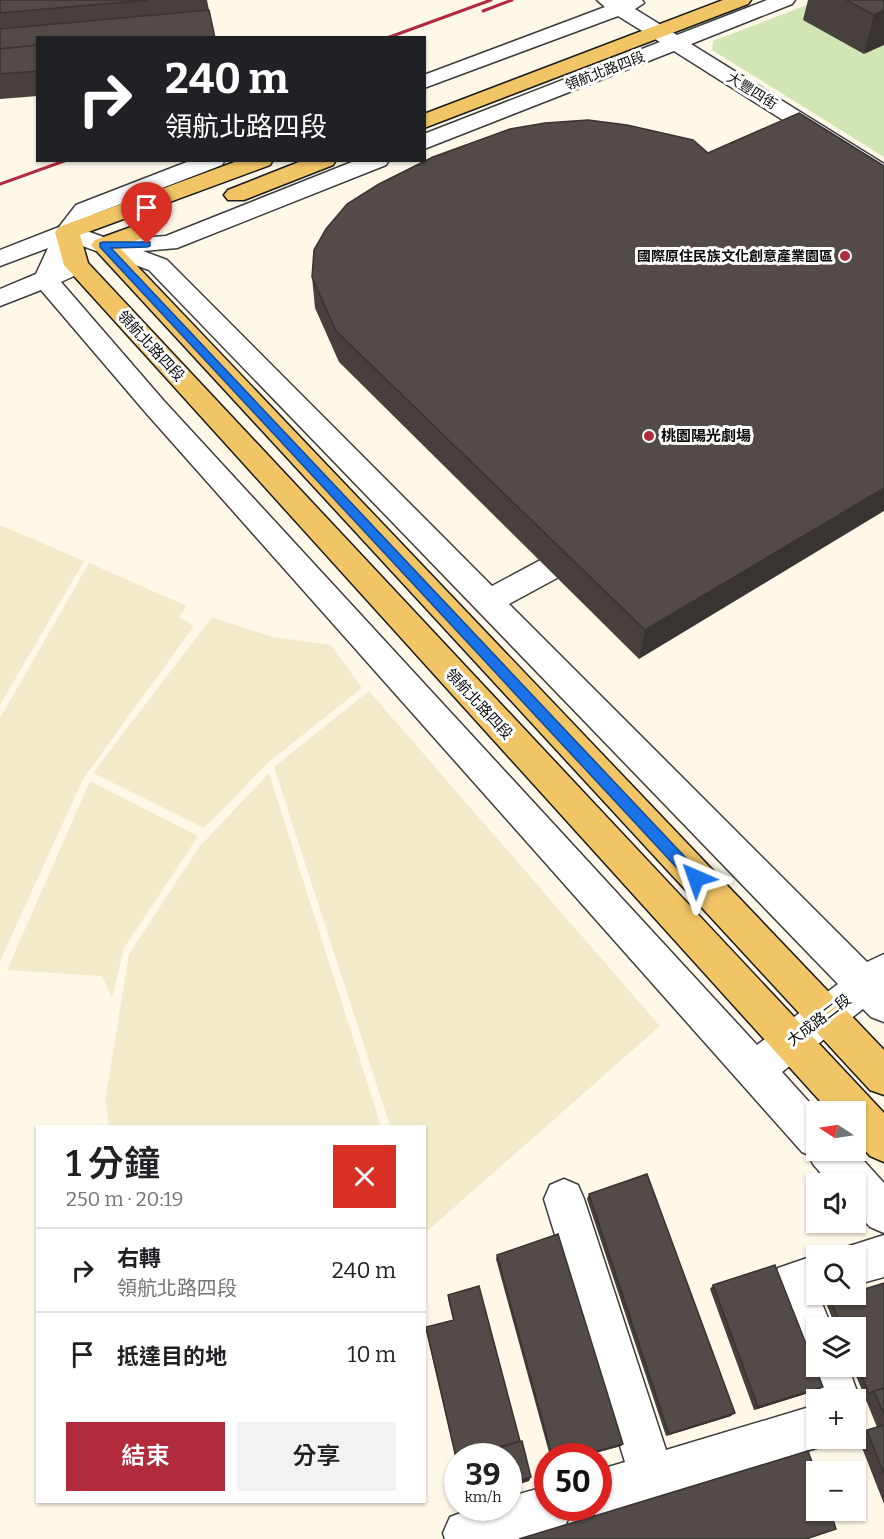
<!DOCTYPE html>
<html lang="zh-TW">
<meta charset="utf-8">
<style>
:root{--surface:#fff;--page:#f2f2f2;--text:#202124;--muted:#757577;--line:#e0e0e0;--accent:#b12b3c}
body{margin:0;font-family:Bitter,"Noto Sans TC",serif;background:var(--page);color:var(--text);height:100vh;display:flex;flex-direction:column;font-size:22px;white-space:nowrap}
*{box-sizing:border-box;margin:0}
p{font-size:20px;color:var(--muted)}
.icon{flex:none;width:33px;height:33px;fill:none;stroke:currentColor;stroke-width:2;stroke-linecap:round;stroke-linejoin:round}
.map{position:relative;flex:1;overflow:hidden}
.sheet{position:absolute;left:36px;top:1125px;width:390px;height:378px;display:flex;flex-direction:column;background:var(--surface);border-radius:0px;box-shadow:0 2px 4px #0004}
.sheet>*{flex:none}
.guide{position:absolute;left:36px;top:36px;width:390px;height:126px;border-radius:0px;box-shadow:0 2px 4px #0004;background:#202124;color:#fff;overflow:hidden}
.needle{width:39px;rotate:282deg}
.fabs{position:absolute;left:806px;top:1101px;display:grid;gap:12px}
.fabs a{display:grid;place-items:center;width:60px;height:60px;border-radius:0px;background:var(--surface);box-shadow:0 2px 4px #0004;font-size:30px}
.speed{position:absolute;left:444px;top:1443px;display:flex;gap:12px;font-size:30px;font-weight:700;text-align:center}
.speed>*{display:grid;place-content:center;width:78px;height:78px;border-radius:50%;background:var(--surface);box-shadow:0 2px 4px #0004;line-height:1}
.speed small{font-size:15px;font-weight:400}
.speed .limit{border:9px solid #d22;background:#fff;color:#111}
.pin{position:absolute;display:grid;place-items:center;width:51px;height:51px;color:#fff;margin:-62px -26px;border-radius:50% 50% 50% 0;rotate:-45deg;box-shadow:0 0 6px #0007}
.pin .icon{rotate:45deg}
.me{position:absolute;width:66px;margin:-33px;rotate:317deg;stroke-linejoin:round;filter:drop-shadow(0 0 4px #0008)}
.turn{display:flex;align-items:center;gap:21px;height:126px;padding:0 30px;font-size:27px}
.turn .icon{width:78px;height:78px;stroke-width:2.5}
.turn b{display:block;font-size:42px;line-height:51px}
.round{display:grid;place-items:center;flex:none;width:63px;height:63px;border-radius:0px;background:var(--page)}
.overview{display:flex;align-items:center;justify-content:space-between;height:102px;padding:0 30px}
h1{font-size:36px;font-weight:600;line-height:45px}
.button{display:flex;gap:12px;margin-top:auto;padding:12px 30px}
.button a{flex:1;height:69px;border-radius:0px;background:var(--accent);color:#fff;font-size:24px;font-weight:600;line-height:69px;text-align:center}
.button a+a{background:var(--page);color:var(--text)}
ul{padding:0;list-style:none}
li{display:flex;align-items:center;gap:18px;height:84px;padding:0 30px;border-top:2px solid var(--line)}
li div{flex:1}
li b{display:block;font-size:22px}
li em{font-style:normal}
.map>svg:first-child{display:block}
.farmland{fill:#f2ebcb}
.green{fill:#d2e5b5}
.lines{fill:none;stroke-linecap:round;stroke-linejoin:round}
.minor-casing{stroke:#3d3d3d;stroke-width:3}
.major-casing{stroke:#1b1b1b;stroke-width:3}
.minor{fill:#fff;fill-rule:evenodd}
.major{fill:#f1c466;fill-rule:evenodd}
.rail{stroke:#b12b3c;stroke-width:3}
.wall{fill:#47403d}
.shaded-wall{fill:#393432}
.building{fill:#524b47;stroke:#393432;stroke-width:1.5}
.route{fill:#1a73e8;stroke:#114b97;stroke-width:1.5}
.poi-dot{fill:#b12b3c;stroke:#fff;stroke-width:2}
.labels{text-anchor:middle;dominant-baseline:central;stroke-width:6;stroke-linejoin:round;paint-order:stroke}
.far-street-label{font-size:14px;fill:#0a0a0a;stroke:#fff}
.far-poi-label{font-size:14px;font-weight:bold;fill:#0a0a0a;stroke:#fff;text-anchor:end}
.street-label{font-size:15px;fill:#0a0a0a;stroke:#fff}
.poi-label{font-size:15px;font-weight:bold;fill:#0a0a0a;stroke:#fff;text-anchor:start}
</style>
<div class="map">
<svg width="884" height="1539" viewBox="0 0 884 1539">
<rect width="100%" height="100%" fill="#fef8e9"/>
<g class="farmland">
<path d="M0,525L84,561L0,705Z"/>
<path d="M89,563L187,606L179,617L194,626L83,779L0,961V718Z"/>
<path d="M212,617L273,637L331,645L362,688L270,761L204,828L93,773Z"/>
<path d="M369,691L660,1026L425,1233L424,1126H390L274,767Z"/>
<path d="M269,773L381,1126H109L105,1100L129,954L200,846Z"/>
<path d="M90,781L198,836L124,948L112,998L102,976L7,970Z"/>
</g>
<path class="green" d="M820,0H884V157L712,50L713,41Z"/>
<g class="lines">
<g class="minor-casing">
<g id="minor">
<path d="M597,0H642L644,3L635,9L677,35L767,0H795L792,4L691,44L884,164V181L876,179L674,51L424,149V134L660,42L618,16L424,88V75L605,7Z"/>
<path d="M192,160H225L222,165L92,215L81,229L112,240L166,236L357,160H389L386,165L177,248L143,251L167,260L492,586L561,549L571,546L581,549L586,557L581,565L509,604L867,962L884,954V1022L871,1017L863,1009L782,1072L818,1112H816V1150H854L884,1183V1233L870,1227L855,1211V1184H830L813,1164L809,1155L802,1152L146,413L41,290L0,306V289L36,274L48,248L0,266V250L59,227L76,205ZM74,243L149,270L838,984L757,1045L164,401L61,282L74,276L77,271L74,266L65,264Z"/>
<path d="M564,1179L578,1185L584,1199L666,1450L816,1405V1438H833L832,1443L598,1516L582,1509L598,1508V1470L625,1462L544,1199L550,1185Z"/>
<path d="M884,1235V1277L855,1285V1256H838L840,1249Z"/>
<path d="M816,1255V1294H822L819,1296L832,1328H816V1366H848L860,1400L855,1412V1400H816L804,1366L807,1360L801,1357L772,1283L778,1268Z"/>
<path d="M548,1486V1508H573L566,1524L523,1539H445L443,1533L450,1517L474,1508H508V1497Z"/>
</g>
</g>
<g class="major-casing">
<g id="major">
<path d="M723,0H751L748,4L424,128V114Z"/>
<path d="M240,160H273L270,165L80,235L88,263L884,1113V1162L870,1156L855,1139V1112H830L64,265L55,232L59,227Z"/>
<path d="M304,160H336L333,165L244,200H228L224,195L228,190Z"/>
<path d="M145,222L153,224L157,229L153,234L119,247L884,1050V1095L870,1090L91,245L95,240Z"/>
</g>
</g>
<use href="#minor" class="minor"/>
<use href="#major" class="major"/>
<g class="rail">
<path d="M483,11L512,0"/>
<path d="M387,38L491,0"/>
<path d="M0,184L67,160"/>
</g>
</g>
<g class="wall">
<path d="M0,0H207L209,10L38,38V96L0,99Z"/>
<path d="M808,0H884L864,54L803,20Z"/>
<path d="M708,153L884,166L639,659L339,362L315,308L312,277Z"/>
<path d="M589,1194L731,1416L666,1436L587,1199Z"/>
<path d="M497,1255L623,1444L621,1446L584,1456H550L496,1259Z"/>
<path d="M884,1283V1504L857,1435L867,1430L877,1427L852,1366H855V1328H836L826,1303L830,1299Z"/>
<path d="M713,1285L818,1390L754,1410L710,1289Z"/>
<path d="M448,1295L529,1481L508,1487V1456H458V1467L426,1331V1327L453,1320L448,1299Z"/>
</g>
<g class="shaded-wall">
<path d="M884,10V45L864,54L874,15Z"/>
<path d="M884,488V511L639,659L645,630Z"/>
<path d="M823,1387L818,1390L754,1410L758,1407Z"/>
<path d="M735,1413L731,1416L666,1436L669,1434Z"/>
<path d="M623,1444L621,1446L584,1456H578Z"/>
<path d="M531,1477L529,1481L508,1487V1484Z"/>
</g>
<g class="building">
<path d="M0,0H148L0,13Z"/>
<path d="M846,0H884V10L874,15Z"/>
<path d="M209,10L215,38H38V45L0,49V29Z"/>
<path d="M38,45V71L0,74V49Z"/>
<path d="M799,113L884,166V488L645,630L336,331L312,277L314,250L326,229L347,204L379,184L433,157L510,129L545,123L588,120L627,125L693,140L708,153Z"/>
<path d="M647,1174L735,1413L669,1434L589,1194Z"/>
<path d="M558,1234L623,1444L578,1456H552L497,1255Z"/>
<path d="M775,1265L823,1387L758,1407L713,1285Z"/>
<path d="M884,1283V1388L874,1391L869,1394L855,1359V1328H842L830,1299L845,1294H855V1292Z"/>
<path d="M479,1286L520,1441L469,1456H458L457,1462L426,1327L454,1320L448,1295Z"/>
<path d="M884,1388V1415L874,1391Z"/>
<path d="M884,1425V1474L867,1430Z"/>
<path d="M522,1441L531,1477L508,1484V1456H469Z"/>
<path d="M808,1451L816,1473V1510H830L836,1529L806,1539H519Z"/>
</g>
<path class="route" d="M103,242H150V246L147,247L111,248L701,874L704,878L701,883H691L100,247V243Z"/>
<g class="poi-dot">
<circle cx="845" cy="256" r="6"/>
<circle cx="649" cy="436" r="6"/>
</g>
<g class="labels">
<g class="far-street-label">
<text transform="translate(605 71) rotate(-21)">領航北路四段</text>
<text transform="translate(752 91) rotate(32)">大豐四街</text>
</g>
<g class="far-poi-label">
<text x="833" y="256">國際原住民族文化創意產業園區</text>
</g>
<g class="street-label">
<text transform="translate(151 346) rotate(47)">領航北路四段</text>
<text transform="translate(479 704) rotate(47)">領航北路四段</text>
<text transform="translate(819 1020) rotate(-37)">大成路二段</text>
</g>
<g class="poi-label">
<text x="661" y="436">桃園陽光劇場</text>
</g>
</g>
</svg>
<div class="fabs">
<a><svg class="needle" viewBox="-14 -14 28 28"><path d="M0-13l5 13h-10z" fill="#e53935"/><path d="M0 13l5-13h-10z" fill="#757577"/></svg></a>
<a><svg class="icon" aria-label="sound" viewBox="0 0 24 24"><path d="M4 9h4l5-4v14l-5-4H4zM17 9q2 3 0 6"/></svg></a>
<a><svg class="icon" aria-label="search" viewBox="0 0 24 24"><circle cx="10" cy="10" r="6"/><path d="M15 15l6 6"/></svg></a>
<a><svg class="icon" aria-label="layers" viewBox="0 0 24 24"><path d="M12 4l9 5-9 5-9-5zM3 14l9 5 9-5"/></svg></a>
<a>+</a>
<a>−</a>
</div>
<div class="speed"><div>39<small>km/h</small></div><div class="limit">50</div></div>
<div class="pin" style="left:147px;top:244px;background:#d93025"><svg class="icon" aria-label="arrive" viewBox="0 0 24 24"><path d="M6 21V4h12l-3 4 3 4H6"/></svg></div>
<svg class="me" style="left:696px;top:878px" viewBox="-20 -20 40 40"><path d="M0-17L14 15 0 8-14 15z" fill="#1a73e8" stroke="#fff" stroke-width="4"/></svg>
<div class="guide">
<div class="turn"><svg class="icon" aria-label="right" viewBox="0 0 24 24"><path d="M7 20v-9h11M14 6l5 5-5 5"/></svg><div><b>240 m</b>領航北路四段</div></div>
</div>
<section class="sheet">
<div class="overview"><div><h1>1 分鐘</h1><p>250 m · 20:19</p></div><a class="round" style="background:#d93025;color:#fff"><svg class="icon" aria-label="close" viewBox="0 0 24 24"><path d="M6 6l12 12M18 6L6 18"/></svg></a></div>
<ul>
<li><svg class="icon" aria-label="right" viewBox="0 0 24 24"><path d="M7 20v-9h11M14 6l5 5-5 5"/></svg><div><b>右轉</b><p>領航北路四段</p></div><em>240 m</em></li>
<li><svg class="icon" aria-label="arrive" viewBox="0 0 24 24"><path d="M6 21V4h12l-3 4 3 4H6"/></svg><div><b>抵達目的地</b></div><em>10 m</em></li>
</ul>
<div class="button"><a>結束</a><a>分享</a></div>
</section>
</div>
